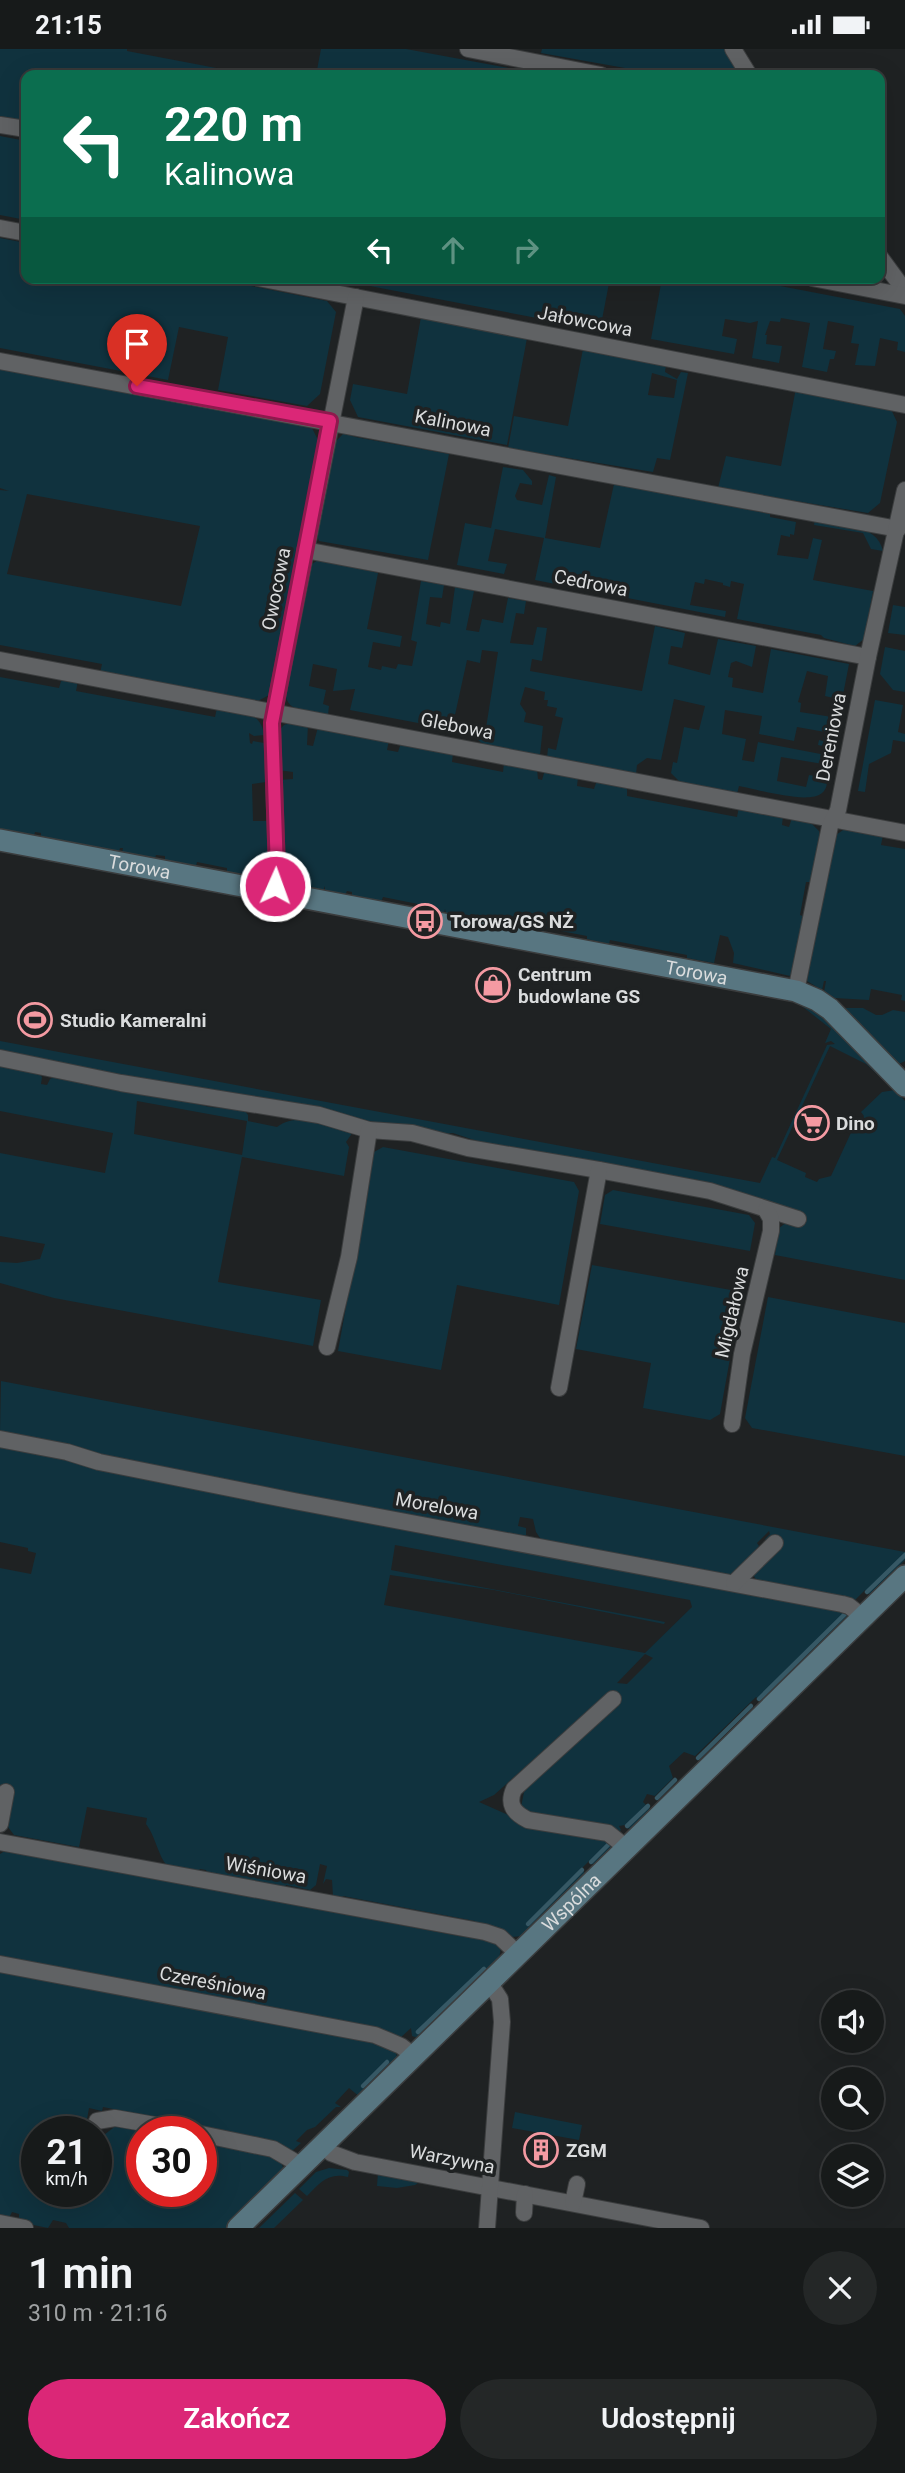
<!DOCTYPE html>
<html lang="pl">
<meta charset="utf-8">
<style>
:root{--surface:#171a1a;--page:#242727;--text:#f1f3f6;--muted:#9ea1a2;--line:#363839;--accent:#db2777}
body{margin:0;font-family:Roboto,sans-serif;background:var(--page);color:var(--text);height:100vh;display:flex;flex-direction:column;font-size:26px;white-space:nowrap}
*{box-sizing:border-box;margin:0}
p{font-size:23px;color:var(--muted)}
.icon{flex:none;width:38px;height:38px;fill:none;stroke:currentColor;stroke-width:2;stroke-linecap:round;stroke-linejoin:round}
.map{position:relative;height:2179px;overflow:hidden}
.side{display:flex;flex-direction:column;background:var(--surface);flex:1}
.side>*{flex:none}
.top-card{position:absolute;left:21px;top:21px;width:864px;height:214px;border-radius:14px;box-shadow:0 7px 28px #0002,0 0 0 2px var(--line);background:#0b6e4f;color:#fff;overflow:hidden}
.tools{position:absolute;left:821px;top:1941px;display:grid;gap:14px}
.tools a{display:grid;place-items:center;width:63px;height:63px;border-radius:50%;background:var(--surface);box-shadow:0 7px 28px #0002,0 0 0 2px var(--line);font-size:35px}
.speed{position:absolute;left:21px;top:2067px;display:flex;gap:14px;font-size:35px;font-weight:700;text-align:center}
.speed>*{display:grid;place-content:center;width:91px;height:91px;border-radius:50%;background:var(--surface);box-shadow:0 7px 28px #0002,0 0 0 2px var(--line);line-height:1}
.speed small{font-size:18px;font-weight:400}
.speed .limit{border:10px solid #d22;background:#fff;color:#111}
.pin{position:absolute;display:grid;place-items:center;width:60px;height:60px;color:#fff;margin:-72px -30px;border-radius:50% 50% 50% 0;rotate:-45deg;box-shadow:0 0 7px #0007}
.pin .icon{rotate:45deg}
.me{position:absolute;width:77px;margin:-38px;rotate:2deg;stroke-linejoin:round;filter:drop-shadow(0 0 5px #0008)}
.turn{display:flex;align-items:center;gap:24px;height:147px;padding:0 28px;font-size:32px}
.turn .icon{width:91px;height:91px;stroke-width:2.5}
.turn b{display:block;font-size:49px;line-height:60px}
.lanes{display:flex;align-items:center;height:66px;padding:0 28px;background:#0003;justify-content:center;gap:35px;direction:ltr}
.lanes .off{opacity:.35}
.round{display:grid;place-items:center;flex:none;width:74px;height:74px;border-radius:37px;background:var(--page)}
.head{display:flex;align-items:center;justify-content:space-between;height:119px;padding:0 28px}
h1{font-size:42px;font-weight:600;line-height:52px}
.primary-button{display:flex;gap:14px;margin-top:auto;padding:14px 28px}
.primary-button a{flex:1;height:80px;border-radius:42px;background:var(--accent);color:#fff;font-size:28px;font-weight:600;line-height:80px;text-align:center}
.primary-button a+a{background:var(--page);color:var(--text)}
.status{display:flex;justify-content:space-between;align-items:center;height:49px;padding:0 35px;background:var(--surface);direction:ltr}
.status svg{height:19px;fill:currentColor}
.map>svg:first-child{display:block}
.green{fill:#10323e;fill-rule:evenodd}
.lines{fill:none;stroke-linecap:round;stroke-linejoin:round}
.stream{stroke:#365865;stroke-width:4.5}
.street-casing{stroke:#3b3d3e;stroke-width:18}
.secondary-casing{stroke:#3b3d3e;stroke-width:24}
.street{stroke:#606264;stroke-width:16}
.secondary{stroke:#587681;stroke-width:21}
.route-casing{stroke:#8e194d;stroke-width:18}
.route{stroke:#db2777;stroke-width:12}
.labels{text-anchor:middle;dominant-baseline:central;stroke-width:7;stroke-linejoin:round;paint-order:stroke}
.street-label{font-size:19px;fill:#dadcdd;stroke:#1f2223}
.poi-label{font-size:19px;font-weight:bold;fill:#dadcdd;stroke:#1f2223;text-anchor:start}
</style>
<div class="status"><b>21:15</b><svg viewBox="0 0 49 12"><path d="M0 12V9h3v3zM5 12V6h3v6zM10 12V3h3v9zM15 12V0h3v12zM26 1h20v11H26zM47 4h2v5h-2z"/></svg></div>
<div class="map">
<svg width="905" height="2179" viewBox="0 0 905 2179">
<rect width="100%" height="100%" fill="#1f2223"/>
<g class="green">
<path d="M0,0H127V2L253,26H26V72L0,67Z"/>
<path d="M321,0H406L547,26H316Z"/>
<path d="M542,0H727L744,26H664L541,4Z"/>
<path d="M0,87L26,92V171L0,166Z"/>
<path d="M0,189L26,194V229H211L327,252L336,263L320,345L307,357L218,341L228,288L179,278L168,331L0,299Z"/>
<path d="M328,229H610L600,281Z"/>
<path d="M662,229H739L900,260L905,267V303L897,301L898,293L880,289L875,317L855,316L859,295L851,294L854,277L828,272L823,300L836,302L834,310H830L827,323L802,318L810,274L781,269L780,273L770,272L765,286H767L766,295L782,297L779,314L752,309L758,272L750,274L725,270L722,287L737,290L734,305L651,290Z"/>
<path d="M421,268L527,289L507,396L358,368L350,351L353,335L407,345Z"/>
<path d="M583,300L666,316L665,323L677,330L681,323L688,324L670,411L657,409L653,423L508,399L514,367L568,377ZM652,324L677,331L674,349L648,346Z"/>
<path d="M0,320L312,379L318,391L271,645L258,652L100,624L102,615L0,596V441L9,442L0,439ZM27,445L200,477L181,557L7,525Z"/>
<path d="M796,339L890,358L897,373L880,454L868,464L718,439L726,407L781,417Z"/>
<path d="M344,384L355,388L449,405L428,511L319,492L317,486L334,394Z"/>
<path d="M503,418L523,421L532,432V436L520,434L515,447L517,451L542,456L549,426L556,428L545,489L600,499L614,435L770,465V468L796,473L794,486L790,485V488L781,486L777,506L808,510L813,489L822,491L813,531L873,542L864,590L855,597L824,589L821,586L737,570L744,535L731,532L730,538L723,536V534L705,530L704,535L695,533L690,556L726,562L725,568L535,531L544,489L495,480L488,512L507,515L504,525L457,516L465,474L491,479Z"/>
<path d="M815,470C838,475 877,474 883,502L871,500L863,484L814,476Z"/>
<path d="M322,508L350,513L352,518L378,524L367,580L402,587L400,598L373,593L368,618L381,621L382,617L396,620L398,615L412,617L417,593L411,591L421,532L444,536L442,549L430,548L426,575L440,578L441,573L450,575L455,538L474,542L466,581L479,583L482,570L503,574L508,549L526,552L524,565L516,564L510,594L533,596L537,578L547,579L542,612L532,610L530,622L642,642L655,577L685,584L682,599L671,597L668,615L710,626L718,590L756,597L752,618L736,612L731,614L728,628L733,629L732,638L763,644L771,600L849,615L842,651L825,647L828,627L807,622L798,653L801,654L800,663L839,669L832,699L818,696L819,691L823,692L825,683L797,678L794,692L759,685L762,667L725,661L722,685L746,690L742,711L754,713L758,693L831,707L829,716L781,708L777,732L806,738L809,726L827,729C827,735 827,740 822,744C809,756 756,740 739,737L737,745L680,733L671,724L673,713L677,714L684,678L699,681L705,657L674,650L661,711L647,709L637,716L636,725L547,709L548,699L556,701L563,669L555,667L557,659L547,657L548,651H544L545,643L525,638L520,655L526,664L524,673L543,677L540,706L483,695L478,691L486,679L498,603L482,601L480,614L467,611L453,675L439,678L350,661L355,640L333,642L337,620L313,615L309,637L326,641L323,655L329,657L328,666C312,663 287,665 285,644L308,518Z"/>
<path d="M893,556L905,558V586L888,584Z"/>
<path d="M885,598L905,602V643L893,641L880,625Z"/>
<path d="M0,628L59,639L62,629L78,632L76,642L215,668L217,659C239,663 261,661 264,686L254,687L249,684L250,694L252,695L253,692L264,694L266,733L252,735L253,772H269L271,819L269,825L263,830L227,823V819L197,813L196,817L165,811V807L156,806L155,809L122,803L123,799H120L119,803L41,788V784L35,783L34,787L0,780Z"/>
<path d="M875,651L903,656L898,683L905,685V693L893,691L891,704L869,715L865,743L858,742Z"/>
<path d="M291,673L308,676L307,696L313,697L318,678L389,691L387,701L398,703L401,694L453,704L452,713L503,723L504,714L537,720L538,730L542,731L545,721L578,728L577,737L594,740L597,731L627,737V747L737,768L739,758L783,767L782,776L789,778L792,769L809,772L819,782L820,790L811,833H806L800,866L805,868L794,922L790,927L733,914L734,904L728,888L720,886L714,914L687,909V906L610,891L609,895L587,890V887L545,879L543,882L510,876L511,873L502,871L501,874L475,869L476,866L471,865L468,868L446,864L445,860L444,864L423,860V856L383,848L381,853L352,847V843L347,842L345,846L325,842V837L323,842L287,835L283,819L297,816V810L283,807L279,731L293,730V723L278,721V682L284,676Z"/>
<path d="M846,779L883,786L881,796L905,800V952L901,951L902,946L871,940L869,951L835,949L824,943L826,932H824L822,941L807,932L836,786Z"/>
<path d="M0,798L243,844V849L0,803Z"/>
<path d="M655,921L783,946L819,962L880,1024L879,1027L866,1015L830,997L777,1111L806,1124L805,1128L817,1133L819,1130L831,1127L855,1075L860,1077L864,1067L861,1063L882,1043L895,1041L905,1052V1231L775,1206L779,1179L787,1173L696,1130H679L480,1093L453,1084L443,1085L392,1074L360,1073L42,1011L25,1006L0,1003V992L760,1134L772,1108L775,1109L827,996L835,995L831,992L825,994L831,980L798,954L649,925Z"/>
<path d="M845,959H863L876,966H882L893,961L905,963V1012L899,1015Z"/>
<path d="M0,1015L38,1024L42,1028L41,1035L47,1036L50,1030L58,1026L210,1058L244,1061L248,1066V1072L277,1078C297,1062 331,1075 353,1083L346,1093L349,1098L344,1127L242,1108L218,1233L321,1251L313,1297L54,1249L0,1234V1213L17,1214L40,1210L45,1195L0,1187V1104L105,1124L113,1084L0,1062ZM137,1052L247,1072L242,1106L134,1085Z"/>
<path d="M383,1098L574,1133L579,1142L559,1256L457,1236L441,1321L338,1302L374,1103Z"/>
<path d="M613,1141L749,1166L755,1174L750,1202L600,1175L605,1146Z"/>
<path d="M592,1216L742,1243L720,1365L710,1371L643,1359L651,1314L576,1300Z"/>
<path d="M768,1248L905,1274V1407L752,1379L745,1369Z"/>
<path d="M1,1332L905,1503V1511L870,1546L865,1541L852,1554L757,1532L752,1524L769,1495L765,1490L770,1485L769,1482L757,1494L759,1497L733,1527L542,1492L536,1483L533,1470L520,1468L518,1477L526,1479V1486L514,1488L212,1431L0,1383Z"/>
<path d="M0,1394L836,1557L852,1566L762,1653L756,1648L695,1707L684,1703L669,1717L673,1729L655,1747L647,1745L643,1753L651,1761L630,1781L625,1776L619,1777L621,1781L618,1784L536,1768L521,1758L524,1743L548,1718L572,1679L571,1677L494,1746L479,1753L526,1774L606,1790L614,1799L595,1817L589,1812L581,1820L586,1825L522,1887L512,1888L475,1876V1872L343,1847L341,1851L333,1847L332,1831L326,1830L323,1835L327,1817L320,1815L316,1836L310,1841L286,1836L285,1840L207,1824L206,1821L200,1820L196,1824C188,1822 173,1822 167,1816C159,1809 155,1786 146,1775L147,1769L87,1758L79,1798L14,1786L8,1778L14,1745L0,1742V1519L31,1525L36,1504L28,1502V1499L0,1493ZM395,1496L690,1551L692,1558L645,1604L384,1556L390,1526L494,1541L664,1575L665,1573L391,1521ZM645,1605L653,1609L627,1635L617,1634Z"/>
<path d="M8,1800L76,1815L464,1888L465,1886L494,1891L501,1898L499,1910L425,1987L415,1988L412,1987L411,1979L399,1990L0,1910V1805Z"/>
<path d="M0,1921L371,1990L395,2001L398,2011L360,2048L349,2039L335,2054L341,2058H336L315,2078L307,2081L296,2092L301,2094L292,2102L207,2078L103,2058L102,2062L89,2059L85,2082H37V2142H96V2092L117,2076L150,2082H142V2142H201V2091L262,2102L281,2113L284,2121L228,2179H69L66,2174L53,2171L48,2179L19,2173V2165L12,2163L8,2171L0,2169Z"/>
<path d="M515,2063L582,2076L579,2091L512,2079Z"/>
<path d="M329,2119L347,2121L349,2123L348,2128C328,2123 320,2134 307,2147L299,2140L316,2123Z"/>
<path d="M378,2124L417,2132L418,2134L415,2136L397,2139L377,2137Z"/>
<path d="M295,2144L303,2151L274,2179H259Z"/>
</g>
<g class="lines">
<g class="stream">
<path d="M867,1543L905,1506"/>
<path d="M759,1650L847,1563"/>
<path d="M698,1709L751,1657"/>
<path d="M657,1749L675,1731"/>
<path d="M627,1777L648,1757"/>
<path d="M591,1813L609,1795"/>
<path d="M528,1875L582,1821"/>
<path d="M418,1983L484,1920"/>
<path d="M363,2037L387,2013"/>
</g>
<g class="street-casing">
<g id="street">
<path d="M468,0L601,26"/>
<path d="M733,0L749,26"/>
<path d="M0,76L26,80"/>
<path d="M0,179L26,184"/>
<path d="M880,208L905,242"/>
<path d="M258,229L905,356"/>
<path d="M812,229L905,247"/>
<path d="M0,312L898,480"/>
<path d="M305,501L868,608"/>
<path d="M0,611L905,784"/>
<path d="M274,843L277,821L272,674L356,248"/>
<path d="M796,942L830,777L838,761L868,608L905,441"/>
<path d="M0,1009L121,1034L319,1066L369,1081L412,1084L468,1099L599,1121L710,1142L798,1170"/>
<path d="M327,1298L349,1208L369,1081"/>
<path d="M559,1339L599,1121"/>
<path d="M732,1375L742,1305L771,1182V1170L766,1161"/>
<path d="M0,1390L67,1403L99,1413L294,1452L842,1555L849,1557L863,1568"/>
<path d="M734,1534L775,1494"/>
<path d="M613,1650L514,1740C507,1756 514,1764 528,1771L608,1784L628,1800"/>
<path d="M0,1775L6,1743"/>
<path d="M0,1793L485,1883L500,1888L518,1905"/>
<path d="M0,1915L375,1986L401,1997L414,2007"/>
<path d="M97,2072L115,2069L189,2082"/>
<path d="M201,2085L273,2100L302,2117"/>
<path d="M322,2097L331,2104L355,2113L701,2179"/>
<path d="M573,2154L577,2135"/>
<path d="M524,2164L525,2145"/>
<path d="M0,2174L25,2179"/>
<path d="M487,2179L502,1973L500,1950L489,1933"/>
</g>
</g>
<g class="secondary-casing">
<g id="secondary">
<path id="s1" d="M0,791L796,942L817,951L830,960L905,1037"/>
<path id="s2" d="M238,2179L905,1527"/>
</g>
</g>
<use href="#street" class="street"/>
<use href="#secondary" class="secondary"/>
</g>
<g class="lines">
<g class="route-casing">
<path id="route" d="M137,337L330,372L272,674L277,821L275,837"/>
</g>
<use href="#route" class="route"/>
</g>
<defs>
<g id="bus-ring" transform="scale(1.75)"><circle r="9.5" fill="#1f2223" stroke="#f49aa2" stroke-width="1.5"/><path d="M-5-6H5V4H4V6H2V4H-2V6H-4V4H-5ZM-3.5-4V0h7V-4ZM-3.5 1.2v1.5H-2V1.2ZM2 1.2v1.5H3.5V1.2Z" fill="#f49aa2"/></g>
<g id="shop-ring" transform="scale(1.75)"><circle r="9.5" fill="#1f2223" stroke="#f49aa2" stroke-width="1.5"/><path d="M-5-2.5h2.3a2.7 3.5 0 0 1 5.4 0H5L5.5 6h-11ZM-1.5-2.5h3a1.5 2.3 0 0 0-3 0Z" fill="#f49aa2"/></g>
<g id="stadium-ring" transform="scale(1.75)"><circle r="9.5" fill="#1f2223" stroke="#f49aa2" stroke-width="1.5"/><path d="M0-5a6.5 5 0 1 0 0 10a6.5 5 0 1 0 0-10ZM-3.5-1.8h7v3.6h-7Z" fill="#f49aa2"/></g>
<g id="supermarket-ring" transform="scale(1.75)"><circle r="9.5" fill="#1f2223" stroke="#f49aa2" stroke-width="1.5"/><path d="M-6-5.5h2.5l.6 2H6L4.5 2H-2.5L-4.4-4H-6ZM-1.5 3.2a1.3 1.3 0 1 0 .1 0ZM3 3.2a1.3 1.3 0 1 0 .1 0Z" fill="#f49aa2"/></g>
<g id="building-ring" transform="scale(1.75)"><circle r="9.5" fill="#1f2223" stroke="#f49aa2" stroke-width="1.5"/><path d="M-4-6H4V6H1V3H-1V6H-4ZM-2.5-4.3h1.7v1.8h-1.7ZM.8-4.3h1.7v1.8H.8ZM-2.5-1h1.7V.8h-1.7ZM.8-1h1.7V.8H.8Z" fill="#f49aa2"/></g>
</defs>
<g fill-rule="evenodd">
<use href="#bus-ring" x="425" y="872"/>
<use href="#shop-ring" x="493" y="936"/>
<use href="#stadium-ring" x="35" y="971"/>
<use href="#supermarket-ring" x="812" y="1074"/>
<use href="#building-ring" x="541" y="2101"/>
</g>
<g class="labels">
<g class="street-label">
<text transform="translate(585 272) rotate(11)">Jałowcowa</text>
<text transform="translate(453 374) rotate(11)">Kalinowa</text>
<text transform="translate(591 534) rotate(11)">Cedrowa</text>
<text transform="translate(276 540) rotate(-79)">Owocowa</text>
<text transform="translate(457 677) rotate(11)">Glebowa</text>
<text transform="translate(831 688) rotate(-79)">Dereniowa</text>
<text stroke="none"><textPath href="#s1" startOffset="142">Torowa</textPath></text>
<text stroke="none"><textPath href="#s1" startOffset="709">Torowa</textPath></text>
<text transform="translate(732 1263) rotate(-77)">Migdałowa</text>
<text transform="translate(437 1457) rotate(10)">Morelowa</text>
<text transform="translate(266 1821) rotate(10)">Wiśniowa</text>
<text stroke="none"><textPath href="#s2" startOffset="466">Wspólna</textPath></text>
<text transform="translate(213 1934) rotate(11)">Czereśniowa</text>
<text transform="translate(452 2110) rotate(11)">Warzywna</text>
</g>
<g class="poi-label">
<text x="450" y="872">Torowa/GS NŻ</text>
<text x="518" y="925">Centrum<tspan x="518" dy="22">budowlane GS</tspan></text>
<text x="60" y="971">Studio Kameralni</text>
<text x="836" y="1074">Dino</text>
<text x="566" y="2101">ZGM</text>
</g>
</g>
</svg>
<div class="tools">
<a><svg class="icon" aria-label="sound" viewBox="0 0 24 24"><path d="M4 9h4l5-4v14l-5-4H4zM17 9q2 3 0 6"/></svg></a>
<a><svg class="icon" aria-label="search" viewBox="0 0 24 24"><circle cx="10" cy="10" r="6"/><path d="M15 15l6 6"/></svg></a>
<a><svg class="icon" aria-label="layers" viewBox="0 0 24 24"><path d="M12 4l9 5-9 5-9-5zM3 14l9 5 9-5"/></svg></a>
</div>
<div class="speed"><div>21<small>km/h</small></div><div class="limit">30</div></div>
<div class="pin" style="left:137px;top:337px;background:#d93025"><svg class="icon" aria-label="arrive" viewBox="0 0 24 24"><path d="M6 21V4h12l-3 4 3 4H6"/></svg></div>
<svg class="me" style="left:275px;top:837px" viewBox="-20 -20 40 40"><circle r="17" fill="#db2777" stroke="#fff" stroke-width="3"/><path d="M0-11L8 9 0 5-8 9z" fill="#fff"/></svg>
<div class="top-card">
<div class="turn"><svg class="icon" aria-label="left" viewBox="0 0 24 24"><path d="M17 20v-9H6M10 6l-5 5 5 5"/></svg><div><b>220 m</b>Kalinowa</div></div>
<div class="lanes"><svg class="icon" aria-label="left" viewBox="0 0 24 24"><path d="M17 20v-9H6M10 6l-5 5 5 5"/></svg><svg class="icon off" aria-label="ahead" viewBox="0 0 24 24"><path d="M12 20V5M6 11l6-6 6 6"/></svg><svg class="icon off" aria-label="right" viewBox="0 0 24 24"><path d="M7 20v-9h11M14 6l5 5-5 5"/></svg></div>
</div>
</div>
<section class="side">
<div class="head"><div><h1>1 min</h1><p>310 m · 21:16</p></div><a class="round"><svg class="icon" aria-label="close" viewBox="0 0 24 24"><path d="M6 6l12 12M18 6L6 18"/></svg></a></div>
<div class="primary-button"><a>Zakończ</a><a>Udostępnij</a></div>
</section>
